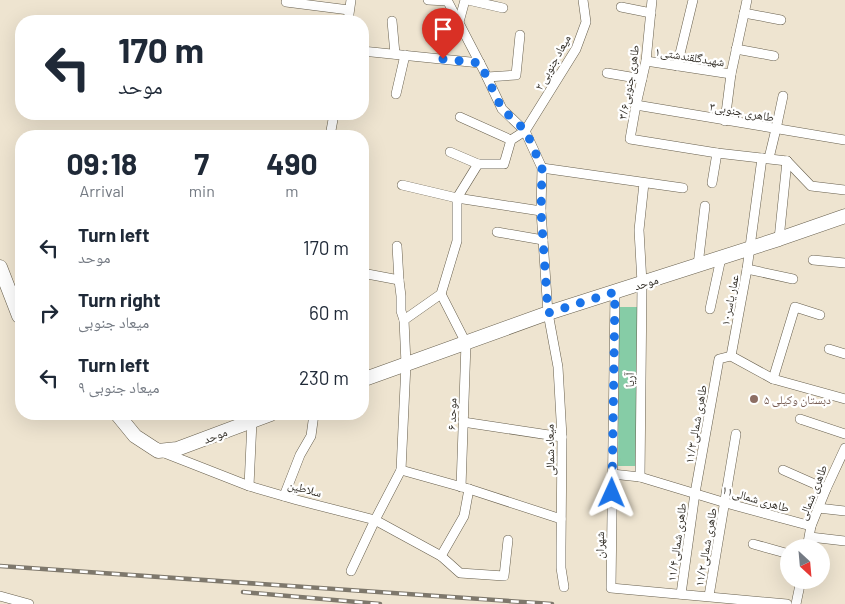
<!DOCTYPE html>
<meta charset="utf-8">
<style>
:root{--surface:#fff;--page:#f2f2f3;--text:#1f2937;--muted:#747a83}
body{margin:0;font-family:Barlow,"Noto Naskh Arabic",sans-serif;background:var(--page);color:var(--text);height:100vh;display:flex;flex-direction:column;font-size:19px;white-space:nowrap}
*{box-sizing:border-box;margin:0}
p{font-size:16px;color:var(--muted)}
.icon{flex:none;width:28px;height:28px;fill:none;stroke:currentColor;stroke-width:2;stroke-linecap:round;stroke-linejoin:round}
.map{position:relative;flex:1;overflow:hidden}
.side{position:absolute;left:15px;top:130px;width:354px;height:290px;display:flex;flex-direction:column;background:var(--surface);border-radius:20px;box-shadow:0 5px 20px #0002}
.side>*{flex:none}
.guide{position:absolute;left:15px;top:15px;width:354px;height:105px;border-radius:20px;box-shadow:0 5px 20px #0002;background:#fff;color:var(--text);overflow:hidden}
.needle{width:32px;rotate:154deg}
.buttons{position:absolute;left:780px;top:539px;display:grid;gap:10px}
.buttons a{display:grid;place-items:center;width:50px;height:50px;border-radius:50%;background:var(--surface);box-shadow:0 5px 20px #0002;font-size:25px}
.pin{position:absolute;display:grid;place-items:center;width:42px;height:42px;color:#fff;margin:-51px -21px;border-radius:50% 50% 50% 0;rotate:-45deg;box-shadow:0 0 5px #0007}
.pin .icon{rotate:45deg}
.me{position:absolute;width:55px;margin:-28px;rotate:1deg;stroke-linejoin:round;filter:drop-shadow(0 0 4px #0008)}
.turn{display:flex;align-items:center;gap:18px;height:105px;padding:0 20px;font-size:22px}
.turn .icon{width:65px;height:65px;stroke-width:2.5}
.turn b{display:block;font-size:35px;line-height:42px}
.eta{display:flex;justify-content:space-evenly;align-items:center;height:85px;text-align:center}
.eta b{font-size:30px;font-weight:700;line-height:35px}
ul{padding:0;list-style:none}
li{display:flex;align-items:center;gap:15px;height:65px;padding:0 20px}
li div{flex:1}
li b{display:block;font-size:19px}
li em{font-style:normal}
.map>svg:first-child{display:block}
.green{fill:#86cca6}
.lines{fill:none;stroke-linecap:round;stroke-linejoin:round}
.street-casing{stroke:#675f4d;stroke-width:10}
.secondary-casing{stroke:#675f4d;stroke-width:15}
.street{stroke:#fff;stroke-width:9}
.secondary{stroke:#fff;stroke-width:14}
.rail-casing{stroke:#7e786c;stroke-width:4.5}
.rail{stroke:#fff;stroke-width:2.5;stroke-dasharray:8;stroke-linecap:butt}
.route{stroke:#1a73e8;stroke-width:9;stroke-dasharray:0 16.2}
.education-dot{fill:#8d6e63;stroke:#fff;stroke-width:2}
.labels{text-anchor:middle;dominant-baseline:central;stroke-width:4.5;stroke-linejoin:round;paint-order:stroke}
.street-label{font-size:12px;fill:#332f28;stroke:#fff}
.education-label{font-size:12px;fill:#785e54;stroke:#fff;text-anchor:start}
</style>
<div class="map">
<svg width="845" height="604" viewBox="0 0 845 604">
<rect width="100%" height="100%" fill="#eee4d0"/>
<path class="green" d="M619,307H638L636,466H618Z"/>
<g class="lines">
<g class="street-casing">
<g id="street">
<path d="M428,0L447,1"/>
<path d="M447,0L484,71L502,109L525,131L542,168L541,211L548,313L558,367L562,437L561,547V568L564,587"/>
<path d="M468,0L503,8"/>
<path d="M652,0L646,61L636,105L630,139L717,153L787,161"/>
<path d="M286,2L349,10"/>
<path d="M621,7L651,13"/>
<path d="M744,13L781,20"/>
<path d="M348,21L351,0"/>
<path d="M392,21L395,54"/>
<path d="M459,22L465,0"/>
<path d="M736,49L774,56"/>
<path d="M362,51L480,63"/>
<path d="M646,61L731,74"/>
<path d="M677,66L693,0"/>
<path d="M607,73L642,79"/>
<path d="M487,77L516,75L520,35"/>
<path d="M396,94L405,55"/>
<path d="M636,105L845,140"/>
<path d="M460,117L511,140"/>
<path d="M725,121L731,74L747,0"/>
<path d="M330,136L334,114"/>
<path d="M450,152L478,164"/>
<path d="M769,158L776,129L783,96"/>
<path d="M787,161L811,186L845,190"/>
<path d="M542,168L683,188"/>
<path d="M712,183L717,153"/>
<path d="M402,185L457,198L541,211"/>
<path d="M497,232L543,240"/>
<path d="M779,239L787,161"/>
<path d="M397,246L399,280L401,296V311L404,320"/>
<path d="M813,260L845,263"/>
<path d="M698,265L705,206"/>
<path d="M747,269L793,279"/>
<path d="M362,273L399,280"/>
<path d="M615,292L611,588L787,604"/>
<path d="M441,294L466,343L461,487"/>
<path d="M710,309L721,258"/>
<path d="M829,349L845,354"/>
<path d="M731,356L747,269L762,158"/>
<path d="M773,379L795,307L820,315"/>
<path d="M800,419L845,434"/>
<path d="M463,422L562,437"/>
<path d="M162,452L249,486L297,500L375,520L441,556L460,573L504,576L508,540"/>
<path d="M783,470L826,489"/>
<path d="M612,474L640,477L726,503L811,526"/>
<path d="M640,477L642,283L639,230L644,183"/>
<path d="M249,486L252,421"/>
<path d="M284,496L300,455L311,436L314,414"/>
<path d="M818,508L845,511"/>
<path d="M561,519L469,489L401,470L406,364L404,320L441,294L457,241V198L478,164H504L511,140L525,131L576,49L586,22L583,0"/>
<path d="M810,537L845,541"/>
<path d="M753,544L789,554"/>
<path d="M807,548L811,526L826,489L845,448"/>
<path d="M441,556L464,516L469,489"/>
<path d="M351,571L375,520L401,470"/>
<path d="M681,594L695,493L719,359L731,356L773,379L845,399"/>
<path d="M0,596L29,604"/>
<path d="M709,596L736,434"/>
<path d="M796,604L801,580"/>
</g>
</g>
<g class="secondary-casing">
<g id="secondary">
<path d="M0,267L19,316L21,317"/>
<path d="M362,380L548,313L779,239L845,216"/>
<path d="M117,414L135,436L158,451L177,449L271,414"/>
</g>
</g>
<use href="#street" class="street"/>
<use href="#secondary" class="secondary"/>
<g class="rail-casing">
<g id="rail">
<path d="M0,566L552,604"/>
<path d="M243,592L380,604"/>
</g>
</g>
<use href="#rail" class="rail"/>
</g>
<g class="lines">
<path class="route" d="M443,59L480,63L502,109L526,131L542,168L541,211L548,313L615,292L612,493"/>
</g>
<circle class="education-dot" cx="754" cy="399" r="5"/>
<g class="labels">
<g class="street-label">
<text transform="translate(690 56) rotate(9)">شهیدگلقندشتی۱</text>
<text transform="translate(552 62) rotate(-61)">میعاد جنوبی ۲</text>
<text transform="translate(628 82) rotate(-80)">طاهری جنوبی۳/۶</text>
<text transform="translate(742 111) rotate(10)">طاهری جنوبی۳</text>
<text transform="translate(646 282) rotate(-18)">موحد</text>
<text transform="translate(729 300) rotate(-79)">عمار یاسر۱۰</text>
<text transform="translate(629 380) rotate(-89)">آریا</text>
<text transform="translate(451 414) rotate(-88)">موحد ۶</text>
<text transform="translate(695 424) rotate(-80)">طاهری شمالی۱۱/۳</text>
<text transform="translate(215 435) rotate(-21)">موحد</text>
<text transform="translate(549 450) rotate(-91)">میعاد شمالی</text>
<text transform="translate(305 488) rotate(15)">سلاطین</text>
<text transform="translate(812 492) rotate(-68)">طاهری شمالی</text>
<text transform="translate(756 498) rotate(16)">طاهری شمالی۱۱</text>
<text transform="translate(676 542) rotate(-82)">طاهری شمالی۱۱/۴</text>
<text transform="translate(599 545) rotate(-89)">شهران</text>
<text transform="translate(705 547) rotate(-80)">طاهری شمالی۱۱/۲</text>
</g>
<g class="education-label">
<text x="764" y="399">دبستان وکیلی ۵</text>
</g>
</g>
</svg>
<div class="buttons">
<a><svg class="needle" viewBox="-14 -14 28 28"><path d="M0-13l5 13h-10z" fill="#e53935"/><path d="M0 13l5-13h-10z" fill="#747a83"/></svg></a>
</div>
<div class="pin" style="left:443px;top:59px;background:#d93025"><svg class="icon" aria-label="arrive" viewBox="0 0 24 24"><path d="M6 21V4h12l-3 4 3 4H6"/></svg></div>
<svg class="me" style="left:612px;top:493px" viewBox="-20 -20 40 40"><path d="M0-17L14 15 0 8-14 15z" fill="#1a73e8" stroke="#fff" stroke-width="4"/></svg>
<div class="guide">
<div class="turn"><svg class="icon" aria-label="left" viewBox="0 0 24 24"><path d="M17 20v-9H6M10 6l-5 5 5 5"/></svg><div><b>170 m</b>موحد</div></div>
</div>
<section class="side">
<div class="eta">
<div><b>09:18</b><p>Arrival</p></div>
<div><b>7</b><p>min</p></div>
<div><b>490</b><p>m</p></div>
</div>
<ul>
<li><svg class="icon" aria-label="left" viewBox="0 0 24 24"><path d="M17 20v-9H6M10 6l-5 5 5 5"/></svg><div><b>Turn left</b><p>موحد</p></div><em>170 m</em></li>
<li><svg class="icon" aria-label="right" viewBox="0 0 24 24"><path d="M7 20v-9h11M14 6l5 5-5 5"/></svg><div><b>Turn right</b><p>میعاد جنوبی</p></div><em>60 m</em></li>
<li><svg class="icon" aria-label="left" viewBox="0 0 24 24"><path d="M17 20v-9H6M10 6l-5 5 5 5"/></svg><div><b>Turn left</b><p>میعاد جنوبی ۹</p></div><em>230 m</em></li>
</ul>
</section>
</div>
